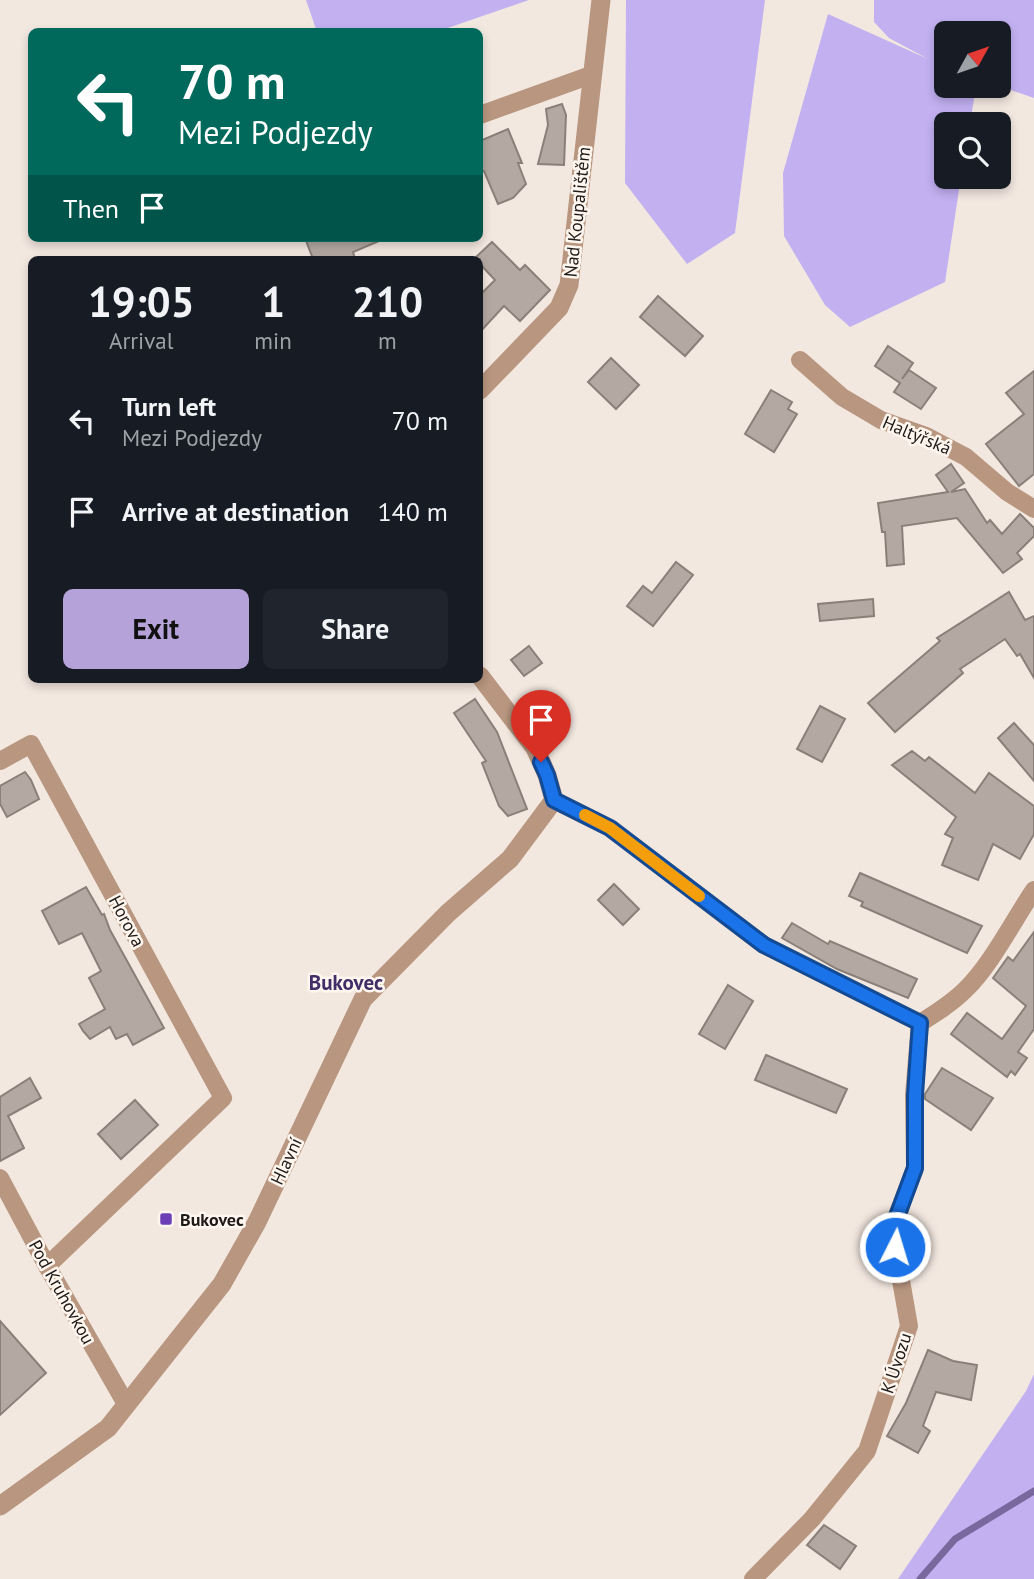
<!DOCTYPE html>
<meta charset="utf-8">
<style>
:root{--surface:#171b24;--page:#20242c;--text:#f1f3f6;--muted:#9ea1a6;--accent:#b5a2d9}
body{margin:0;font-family:"PT Sans",sans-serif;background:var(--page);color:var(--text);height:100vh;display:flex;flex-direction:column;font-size:26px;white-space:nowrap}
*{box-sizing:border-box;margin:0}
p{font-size:23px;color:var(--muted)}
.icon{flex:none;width:38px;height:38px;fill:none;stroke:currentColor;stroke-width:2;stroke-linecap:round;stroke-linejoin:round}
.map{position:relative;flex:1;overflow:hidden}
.side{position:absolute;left:28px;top:256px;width:455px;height:427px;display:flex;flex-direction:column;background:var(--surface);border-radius:10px;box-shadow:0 4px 10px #0003}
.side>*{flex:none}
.guide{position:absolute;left:28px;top:28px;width:455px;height:214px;border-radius:10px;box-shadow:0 4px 10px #0003;background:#00695c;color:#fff;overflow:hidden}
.needle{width:46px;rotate:50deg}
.fabs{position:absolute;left:934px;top:21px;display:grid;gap:14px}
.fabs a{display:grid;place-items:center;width:77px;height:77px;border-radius:10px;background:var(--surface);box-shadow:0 4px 10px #0003;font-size:35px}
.pin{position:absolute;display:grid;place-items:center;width:60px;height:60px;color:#fff;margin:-72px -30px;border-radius:50% 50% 50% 0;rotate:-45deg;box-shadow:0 0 7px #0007}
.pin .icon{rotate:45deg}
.me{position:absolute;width:77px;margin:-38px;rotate:5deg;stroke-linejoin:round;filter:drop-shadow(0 0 5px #0008)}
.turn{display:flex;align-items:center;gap:24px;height:147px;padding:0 35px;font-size:32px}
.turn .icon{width:91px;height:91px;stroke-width:2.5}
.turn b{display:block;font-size:49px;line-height:60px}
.then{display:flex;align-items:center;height:66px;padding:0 35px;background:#0003;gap:14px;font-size:26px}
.eta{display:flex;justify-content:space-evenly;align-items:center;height:119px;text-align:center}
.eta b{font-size:42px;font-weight:600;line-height:49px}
.action{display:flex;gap:14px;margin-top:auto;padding:14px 35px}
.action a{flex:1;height:80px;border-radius:10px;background:var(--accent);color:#111;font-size:28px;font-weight:600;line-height:80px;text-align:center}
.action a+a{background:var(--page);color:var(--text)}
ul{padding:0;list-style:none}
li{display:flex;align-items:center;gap:21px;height:91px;padding:0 35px}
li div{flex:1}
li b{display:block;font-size:26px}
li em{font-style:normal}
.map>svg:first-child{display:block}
.green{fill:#c2b0f1}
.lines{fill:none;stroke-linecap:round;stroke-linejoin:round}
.stream{stroke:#79689d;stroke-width:7}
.building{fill:#b4a9a2;stroke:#8b8079;stroke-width:2}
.minor{stroke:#b8967f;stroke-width:18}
.tertiary{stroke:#b8967f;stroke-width:19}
.route-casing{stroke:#114b97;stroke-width:18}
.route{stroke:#1a73e8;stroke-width:12}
.slow{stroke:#f59e0b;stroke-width:12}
.poi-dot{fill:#6c3fb6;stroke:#fff6ef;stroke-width:2.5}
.labels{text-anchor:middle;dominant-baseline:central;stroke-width:5;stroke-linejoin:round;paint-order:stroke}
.street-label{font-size:18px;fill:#1e1a17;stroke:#fff6ef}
.poi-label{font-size:18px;font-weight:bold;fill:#1e1a17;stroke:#fff6ef;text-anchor:start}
.quarter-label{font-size:21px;font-weight:bold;fill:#412d68;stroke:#fff6ef}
</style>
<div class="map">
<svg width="1034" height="1579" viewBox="0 0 1034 1579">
<rect width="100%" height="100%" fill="#f3e8e0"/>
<g class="green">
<path d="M306,0H529L439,31L317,32Z"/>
<path d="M626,0H765L735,233L687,264L625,183Z"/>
<path d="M874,0H1034V98L999,86V33H947V86H976L970,124H947V177H961L945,282L850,327L825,305L784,236L783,173L828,14L928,59L889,38L874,22Z"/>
<path d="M1034,1374V1579H898L1026,1391Z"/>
</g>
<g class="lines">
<path class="stream" d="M920,1579L955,1539L1034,1491"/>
</g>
<g class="building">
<path d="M562,104L566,115L564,165L538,164L548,125L546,109Z"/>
<path d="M508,129L522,163H518L526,184L513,198L498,204L484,171L480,173V141Z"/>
<path d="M305,238H386L353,252L355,259H313Z"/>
<path d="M492,242L520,270L525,265L550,290L520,321L504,306L480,332V295L495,280L480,264V259H474Z"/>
<path d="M658,296L703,336L685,356L640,317Z"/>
<path d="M888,346L913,363L902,379L909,370L936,388L921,409L894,392L900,383L875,366Z"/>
<path d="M611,358L639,385L616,409L588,382Z"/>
<path d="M1034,371V474L1019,486L986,444L1024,414L1006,393Z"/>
<path d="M771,390L792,402L788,409L797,414L774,452L745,434Z"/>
<path d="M951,464L964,483L951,492L965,489L987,523L990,520L1002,534L1020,514L1034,528V536L1017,553L1022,559L1003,573L957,518L902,526L904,564L887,566L885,532H882L878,503L948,492L936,475Z"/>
<path d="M676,562L693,575L653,626L627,606L643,586L652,593Z"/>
<path d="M1009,592L1025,620L1034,616V678L1020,654L1017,656L1005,639L960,669L963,673L895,732L868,703L940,641L937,638Z"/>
<path d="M873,599L874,616L820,621L818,604Z"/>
<path d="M529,646L542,663L524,676L511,660Z"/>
<path d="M475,699L497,732L527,809L508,816L499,806L482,763L486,761L454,713Z"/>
<path d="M820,706L845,719L822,762L797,749Z"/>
<path d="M1014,723L1034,745V781L998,738Z"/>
<path d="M912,751L925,761L929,757L975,793L989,773L1034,806V834L1020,859L993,844L978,880L942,865L953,838L945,834L956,817L892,765Z"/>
<path d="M25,772L31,780L39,799L7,817L0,804V786Z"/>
<path d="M860,873L982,926L967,953L861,906L863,902L849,896Z"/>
<path d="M614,884L639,909L623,925L598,900Z"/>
<path d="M86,887L102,915L104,914L110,930L164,1028L133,1045L127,1034L116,1039L110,1027L90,1039L83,1031L79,1024L105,1009L89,978L101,971L82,933L59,944L42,911Z"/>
<path d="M792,923L828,944L830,941L917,979L908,998L837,969L782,938Z"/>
<path d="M1034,932V1029L1018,1052L1027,1058L1015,1075L1011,1071L1007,1077L951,1034L967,1013L1002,1039L1026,1006L993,978L1008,957L1013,961Z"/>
<path d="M728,985L753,1001L725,1049L699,1034Z"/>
<path d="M766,1055L847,1089L836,1113L755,1080Z"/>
<path d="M942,1068L993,1098L971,1130L925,1099V1094Z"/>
<path d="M30,1078L41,1098L8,1116L24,1148L0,1161V1097Z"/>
<path d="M135,1100L158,1125L121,1159L98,1134Z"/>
<path d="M0,1321L46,1373L0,1415Z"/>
<path d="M928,1350L953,1361L977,1365L971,1400L936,1392L923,1426L930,1431L918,1453L887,1436L906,1403Z"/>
<path d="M824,1525L856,1546L840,1569L807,1545Z"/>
</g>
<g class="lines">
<g class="minor">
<path d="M480,115L591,75"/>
<path d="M800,360L842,397L881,420L926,436L966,457L1007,492L1034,509"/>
<path d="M0,761L31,744L223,1098L47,1266"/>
<path d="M554,800L610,828L764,945L920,1023"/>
<path d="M920,1023C936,1013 952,1003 965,990C991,965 1013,921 1034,890"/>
<path d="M0,1178L47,1266L126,1404"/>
<path d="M753,1579L812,1519L867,1451L909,1326L892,1229L915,1168L914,1095L920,1023"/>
</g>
<g class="tertiary">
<path d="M480,390L559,308L569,285L601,0"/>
<path d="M0,1506L108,1428L222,1284L257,1222L363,999L448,913L510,859L554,800L547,775L535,748L480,676"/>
</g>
</g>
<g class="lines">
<g class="route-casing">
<path id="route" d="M541,762L547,775L554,800L610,828L764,945L920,1023L915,1095V1168L892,1230L895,1247"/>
</g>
<use href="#route" class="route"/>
<path class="slow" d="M585,815L610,828L699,896"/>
</g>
<rect class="poi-dot" x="159" y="1212" width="14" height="14" rx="3.5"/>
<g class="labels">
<g class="street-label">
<text transform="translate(577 212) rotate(-84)">Nad Koupalištěm</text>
<text transform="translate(917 435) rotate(23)">Haltýřská</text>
<text transform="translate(127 921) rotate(62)">Horova</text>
<text transform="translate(286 1161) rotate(-65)">Hlavní</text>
<text transform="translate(62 1292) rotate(61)">Pod Kruhovkou</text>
<text transform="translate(896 1363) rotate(-72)">K Úvozu</text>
</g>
<g class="poi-label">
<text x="180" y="1219">Bukovec</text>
</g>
<g class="quarter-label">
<text x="346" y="982">Bukovec</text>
</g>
</g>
</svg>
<div class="fabs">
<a><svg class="needle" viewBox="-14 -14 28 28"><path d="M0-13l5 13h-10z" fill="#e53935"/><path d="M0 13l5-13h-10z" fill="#9ea1a6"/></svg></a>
<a><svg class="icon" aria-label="search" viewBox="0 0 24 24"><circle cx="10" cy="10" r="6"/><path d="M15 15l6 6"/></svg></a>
</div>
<div class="pin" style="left:541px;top:762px;background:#d93025"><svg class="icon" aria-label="arrive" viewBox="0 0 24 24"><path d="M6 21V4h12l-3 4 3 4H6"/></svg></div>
<svg class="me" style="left:895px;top:1247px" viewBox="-20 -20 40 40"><circle r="17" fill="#1a73e8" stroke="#fff" stroke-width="3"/><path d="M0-11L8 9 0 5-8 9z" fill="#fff"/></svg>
<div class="guide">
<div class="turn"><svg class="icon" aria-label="left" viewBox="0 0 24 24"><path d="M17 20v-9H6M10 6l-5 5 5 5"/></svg><div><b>70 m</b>Mezi Podjezdy</div></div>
<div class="then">Then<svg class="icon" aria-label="arrive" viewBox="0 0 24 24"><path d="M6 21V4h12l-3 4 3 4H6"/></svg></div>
</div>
<section class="side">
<div class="eta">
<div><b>19:05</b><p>Arrival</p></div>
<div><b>1</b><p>min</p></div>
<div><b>210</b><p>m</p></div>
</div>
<ul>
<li><svg class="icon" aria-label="left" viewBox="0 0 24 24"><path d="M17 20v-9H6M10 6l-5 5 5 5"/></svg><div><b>Turn left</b><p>Mezi Podjezdy</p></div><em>70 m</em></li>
<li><svg class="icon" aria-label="arrive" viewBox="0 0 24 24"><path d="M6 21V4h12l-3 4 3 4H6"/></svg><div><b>Arrive at destination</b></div><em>140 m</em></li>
</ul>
<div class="action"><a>Exit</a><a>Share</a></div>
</section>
</div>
